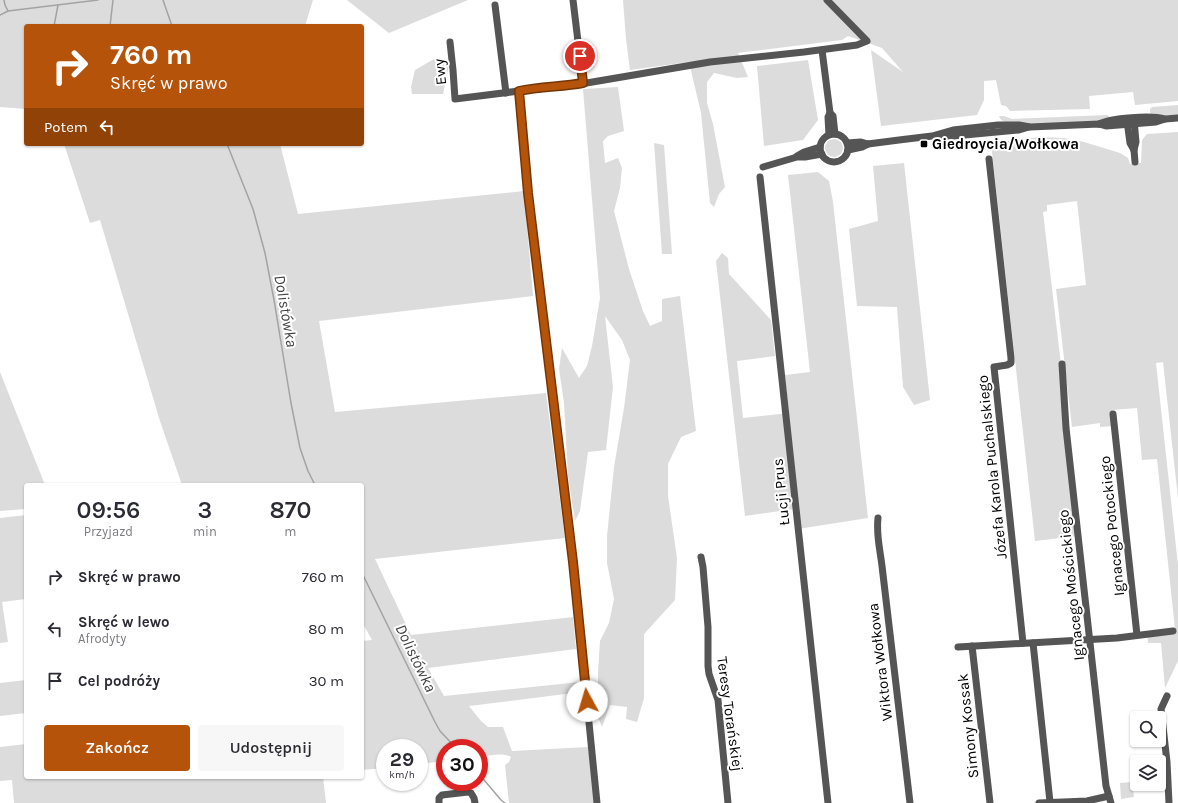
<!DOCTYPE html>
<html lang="pl">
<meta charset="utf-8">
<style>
:root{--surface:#fff;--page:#f7f7f7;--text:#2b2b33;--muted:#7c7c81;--accent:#b45309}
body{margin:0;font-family:Karla,sans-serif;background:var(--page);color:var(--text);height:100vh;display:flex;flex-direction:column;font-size:15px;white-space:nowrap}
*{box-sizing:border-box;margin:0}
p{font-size:13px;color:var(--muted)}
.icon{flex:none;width:22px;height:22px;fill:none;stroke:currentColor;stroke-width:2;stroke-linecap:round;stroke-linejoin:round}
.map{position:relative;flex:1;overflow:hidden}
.drawer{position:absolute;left:24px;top:483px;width:340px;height:296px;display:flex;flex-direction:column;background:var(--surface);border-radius:4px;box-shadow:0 1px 3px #0004}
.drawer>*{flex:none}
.top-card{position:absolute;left:24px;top:24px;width:340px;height:122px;border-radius:4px;box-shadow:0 1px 3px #0004;background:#b45309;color:#fff;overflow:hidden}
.tools{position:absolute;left:1130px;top:711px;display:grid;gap:8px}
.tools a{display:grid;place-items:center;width:36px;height:36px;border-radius:4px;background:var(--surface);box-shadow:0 1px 3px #0004;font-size:20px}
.speed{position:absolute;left:376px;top:739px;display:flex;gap:8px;font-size:20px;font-weight:700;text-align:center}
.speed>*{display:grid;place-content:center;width:52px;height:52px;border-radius:50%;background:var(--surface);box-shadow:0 1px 3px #0004;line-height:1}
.speed small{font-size:10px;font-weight:400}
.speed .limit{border:6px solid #d22;background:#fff;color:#111}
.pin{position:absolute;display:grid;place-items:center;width:34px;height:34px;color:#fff;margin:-17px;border:2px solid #fff;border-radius:50%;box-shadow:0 1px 4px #0007}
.me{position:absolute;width:44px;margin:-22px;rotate:354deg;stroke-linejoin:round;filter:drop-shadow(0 0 3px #0008)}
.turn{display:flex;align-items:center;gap:14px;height:84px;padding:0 20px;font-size:18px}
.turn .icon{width:52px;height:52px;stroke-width:2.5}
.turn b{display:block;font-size:28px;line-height:34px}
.then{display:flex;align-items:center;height:38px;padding:0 20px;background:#0003;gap:8px;font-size:15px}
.eta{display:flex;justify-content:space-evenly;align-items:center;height:68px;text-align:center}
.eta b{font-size:24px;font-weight:600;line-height:28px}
.cta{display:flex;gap:8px;margin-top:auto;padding:8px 20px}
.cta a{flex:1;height:46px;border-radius:4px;background:var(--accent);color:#fff;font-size:16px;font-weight:600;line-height:46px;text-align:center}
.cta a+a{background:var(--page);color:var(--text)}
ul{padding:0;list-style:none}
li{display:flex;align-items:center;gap:12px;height:52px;padding:0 20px}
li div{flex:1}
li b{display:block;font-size:15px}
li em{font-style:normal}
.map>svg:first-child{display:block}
.green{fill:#dcdcdc}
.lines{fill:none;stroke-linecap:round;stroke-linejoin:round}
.stream{stroke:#a3a3a3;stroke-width:1.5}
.minor{stroke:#555;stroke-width:7}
.route-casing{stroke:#753606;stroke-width:10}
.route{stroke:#b45309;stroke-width:7}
.poi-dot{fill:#000;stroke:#fff;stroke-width:1.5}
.labels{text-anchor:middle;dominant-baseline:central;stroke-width:4;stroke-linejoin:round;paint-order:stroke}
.street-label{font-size:15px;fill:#000;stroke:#fff}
.poi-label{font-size:15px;font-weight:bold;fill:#000;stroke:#fff;text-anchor:start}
.water-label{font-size:16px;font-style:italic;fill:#444;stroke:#fff}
</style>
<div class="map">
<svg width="1178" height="803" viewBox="0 0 1178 803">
<rect width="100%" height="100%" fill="#fff"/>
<g class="green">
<path d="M0,0H313L305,26H26V109L0,107Z"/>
<path d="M347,0H468L389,33Z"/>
<path d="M623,0H1178V101L1135,105L1133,92L1089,96L1090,109L1010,111L1006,106L1001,105L996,80L984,81V100L977,115L881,126L871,50L903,72L882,48L848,36L842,40L738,53L748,77L737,78L714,73L707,82V103L713,124L725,187L719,194L714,207L710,203L701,113L689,62L630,70L626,39Z"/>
<path d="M434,59L449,65L443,94H412L411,87L415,70Z"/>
<path d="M808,60L818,120L803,140L764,146L757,66Z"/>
<path d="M618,87L624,131L608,136L603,141L605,163L618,158L622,168L620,188L614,211L629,269L643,311L650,326L662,321V299L680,296L696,431L681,437L668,464V496L677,558L675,600L644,634V698L637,722L626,719L627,707L610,705L602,727L598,717V673L600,641L609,623L614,599L607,563V536L614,467L624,408L630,360L622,340L605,316L613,387L606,450L588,452L580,511L575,521L568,476L564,403L559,369L562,348L579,378L587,366L592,346L600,298L583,89Z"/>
<path d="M1178,105V115H1150V109L1152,107Z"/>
<path d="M1107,115L1109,116L1110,119L1094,121L1039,124L1007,123L1001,120L999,116H1004L1012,119Z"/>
<path d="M1178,132V498L1163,362L1156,363L1178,565V661L1165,688L1161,643H1148L1147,631L1175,629L1157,459L1142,460L1137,408L1112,410L1113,426L1100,427V423L1072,427L1056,289L1086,285L1077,201L1047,205V211L1043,212L1062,373L1077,536L1035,541L991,143L1040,137L1064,138L1084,142L1120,153L1128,158L1130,164L1141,163L1142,140L1147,134Z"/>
<circle cx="834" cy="148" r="9"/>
<path d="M654,143L664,145L672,254H662Z"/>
<path d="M64,144H280L298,214L524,191L533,296L319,321L335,412L546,393L565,538L375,559L411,635L573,617L576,649L428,668L444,696L580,682L581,692L469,706L481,721L488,727H503L512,751L588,747L595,803H509L505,765L509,762L511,757C502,752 489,756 479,757V748H445V761L419,764V748H385V768L362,770V641L372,640L362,622V485H182L160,421L100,220L90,223Z"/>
<path d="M904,163L930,400L914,405L903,387L897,307L857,306L849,229L878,221L873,166Z"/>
<path d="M818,172L829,181L833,202L868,518L798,529L795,509L745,516L716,261L722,253L728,258L729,274L771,320L775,356L737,361L743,418L789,413L785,375L810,372L788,175Z"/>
<path d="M0,372L45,485H26V509L0,511Z"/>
<path d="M26,515V599L2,602L8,642L0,643V518Z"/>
<path d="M26,680V713L0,716V683Z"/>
<path d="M26,744V777H323L326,803H14L12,780L0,781V747Z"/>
<path d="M1132,782L1134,797L1121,799L1120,783Z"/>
</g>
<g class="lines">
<g class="stream">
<path d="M4,0L5,5L8,11"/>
<path d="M163,0L172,26"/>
<path d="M0,15L8,11L98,0"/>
<path d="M54,26L58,5"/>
<path d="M110,26L113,0"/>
<path d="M227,144L253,209L265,253L274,300L291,403L300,448L308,471L315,485"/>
<path d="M362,573L435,722L440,731L456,748"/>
<path d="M479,774L501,800L505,803"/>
</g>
<g class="minor">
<path d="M573,0L583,83"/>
<path d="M495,5L506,93"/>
<path d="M450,42L453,70L455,99L519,91"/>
<path d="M822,50L830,113L833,116L835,134"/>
<path d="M1127,121L1130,143L1134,150L1135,162"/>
<path d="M1099,124C1111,118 1151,115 1165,119"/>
<circle cx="834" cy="148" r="14"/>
<path d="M829,135L828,117L830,113"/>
<path d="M936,136H954L1019,130L1029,127"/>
<path d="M847,143L861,142L868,144L899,140L932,136L953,130L998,125H1019L1030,127L1099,124L1106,126L1156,122L1165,119L1178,118"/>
<path d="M848,150L862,147L868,144"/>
<path d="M1134,150L1136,142L1134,120"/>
<path d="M797,156L804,152L820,147"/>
<path d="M989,159L1011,358V363L1007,365L994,367L1023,643"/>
<path d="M763,167L797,157H805L822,154"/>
<path d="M760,177L828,803"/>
<path d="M1062,364L1066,428L1106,786L1111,803"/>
<path d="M1113,414L1137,635"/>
<path d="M878,518C876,535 880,549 882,566L910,803"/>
<path d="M701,557L703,567L708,627V666L709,674L718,700L728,803"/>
<path d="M1033,643L1050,802"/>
<path d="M972,646L990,803"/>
<path d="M958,647L1117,638L1173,631"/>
<path d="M1167,696L1161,709L1167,762L1169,803"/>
<path d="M439,803V798L442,795L468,792L471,793L474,798L475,803"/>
<path d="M597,803L573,562L528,193L519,91L528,89L569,86L710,62L804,52L857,45L867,41L827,0"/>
<path d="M1039,803L1087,801L1109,796"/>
</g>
</g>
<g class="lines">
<g class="route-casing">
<path id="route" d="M580,56L583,83C562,87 540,86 519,91L528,193L573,562L587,701"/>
</g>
<use href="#route" class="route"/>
</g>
<rect class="poi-dot" x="920" y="140" width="8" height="8" rx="2"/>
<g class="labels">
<g class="street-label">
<text transform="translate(440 72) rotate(-96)">Ewy</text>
<text transform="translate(992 467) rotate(-96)">Józefa Karola Puchalskiego</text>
<text transform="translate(781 492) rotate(-96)">Łucji Prus</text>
<text transform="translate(1112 526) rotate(-96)">Ignacego Potockiego</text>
<text transform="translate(1071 585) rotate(-96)">Ignacego Mościckiego</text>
<text transform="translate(880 662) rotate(-97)">Wiktora Wołkowa</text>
<text transform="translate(730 714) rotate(82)">Teresy Torańskiej</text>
<text transform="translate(968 726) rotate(-96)">Simony Kossak</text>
</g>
<g class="poi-label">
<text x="932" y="144">Giedroycia/Wołkowa</text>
</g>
<g class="water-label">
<text transform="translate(286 311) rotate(80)">Dolistówka</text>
<text transform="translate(416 658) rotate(64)">Dolistówka</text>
</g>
</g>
</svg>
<div class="tools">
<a><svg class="icon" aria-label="search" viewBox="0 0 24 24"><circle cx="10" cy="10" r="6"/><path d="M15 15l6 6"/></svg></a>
<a><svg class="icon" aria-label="layers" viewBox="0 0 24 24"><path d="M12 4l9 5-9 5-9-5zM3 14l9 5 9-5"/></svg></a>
</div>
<div class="speed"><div>29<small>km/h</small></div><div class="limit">30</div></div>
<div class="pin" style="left:580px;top:56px;background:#d93025"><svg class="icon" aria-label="arrive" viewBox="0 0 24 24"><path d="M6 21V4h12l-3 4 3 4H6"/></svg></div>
<svg class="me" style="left:587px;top:701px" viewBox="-20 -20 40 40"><circle r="19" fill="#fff"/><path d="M0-13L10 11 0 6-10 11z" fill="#b45309"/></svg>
<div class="top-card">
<div class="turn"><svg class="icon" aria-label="right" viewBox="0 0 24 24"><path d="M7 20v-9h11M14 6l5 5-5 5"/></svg><div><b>760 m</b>Skręć w prawo</div></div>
<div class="then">Potem<svg class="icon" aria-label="left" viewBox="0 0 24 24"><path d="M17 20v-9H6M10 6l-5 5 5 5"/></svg></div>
</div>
<section class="drawer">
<div class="eta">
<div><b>09:56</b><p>Przyjazd</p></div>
<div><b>3</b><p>min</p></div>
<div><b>870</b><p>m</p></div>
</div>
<ul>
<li><svg class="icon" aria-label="right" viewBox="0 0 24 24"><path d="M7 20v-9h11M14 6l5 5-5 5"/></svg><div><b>Skręć w prawo</b></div><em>760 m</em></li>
<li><svg class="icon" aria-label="left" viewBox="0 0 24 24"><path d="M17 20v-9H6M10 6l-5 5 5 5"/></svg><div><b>Skręć w lewo</b><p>Afrodyty</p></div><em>80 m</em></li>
<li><svg class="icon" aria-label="arrive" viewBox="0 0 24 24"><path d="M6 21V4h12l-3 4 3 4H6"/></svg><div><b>Cel podróży</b></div><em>30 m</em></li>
</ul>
<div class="cta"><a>Zakończ</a><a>Udostępnij</a></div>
</section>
</div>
